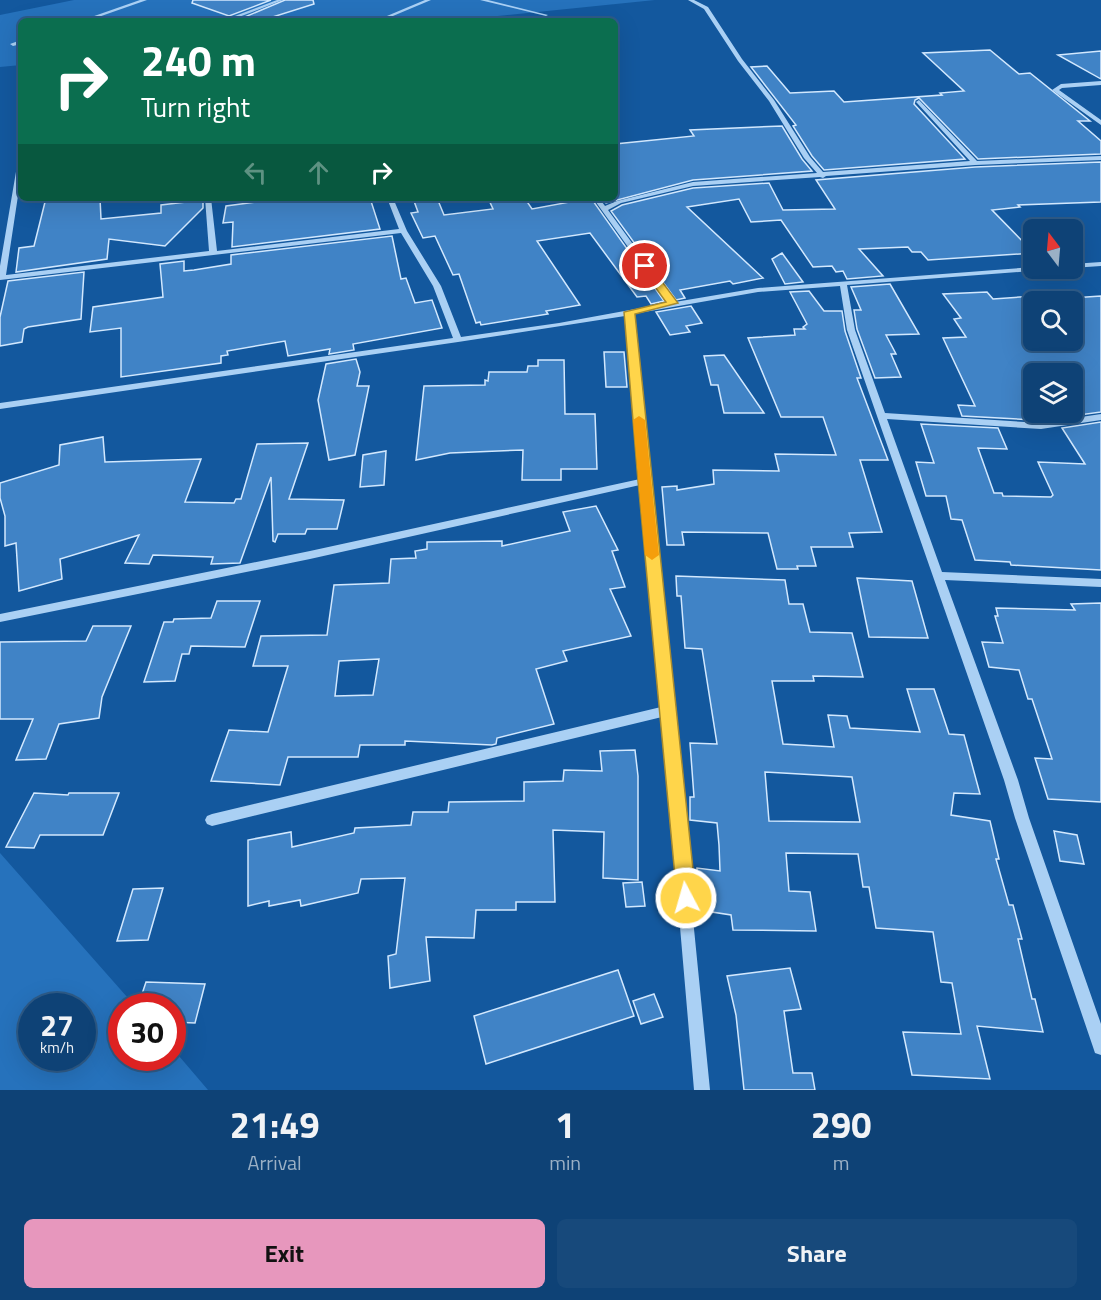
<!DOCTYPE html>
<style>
:root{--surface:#0e4276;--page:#17497b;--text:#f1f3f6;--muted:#9bb0c5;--line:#2e5b88;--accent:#e797bd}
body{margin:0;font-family:"Titillium Web",sans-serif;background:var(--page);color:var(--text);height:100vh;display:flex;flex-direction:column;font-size:22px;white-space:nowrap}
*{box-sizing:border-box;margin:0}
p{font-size:20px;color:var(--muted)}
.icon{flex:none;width:33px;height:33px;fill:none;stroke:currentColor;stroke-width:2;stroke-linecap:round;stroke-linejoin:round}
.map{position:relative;height:1090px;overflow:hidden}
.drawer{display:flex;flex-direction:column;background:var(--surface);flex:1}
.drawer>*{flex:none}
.top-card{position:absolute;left:18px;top:18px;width:600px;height:183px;border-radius:9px;box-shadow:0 6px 24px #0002,0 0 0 2px var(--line);background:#0b6e4f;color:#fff;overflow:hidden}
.needle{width:39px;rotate:344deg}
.buttons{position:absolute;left:1023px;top:219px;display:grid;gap:12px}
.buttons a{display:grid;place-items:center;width:60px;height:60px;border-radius:9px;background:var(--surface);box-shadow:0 6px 24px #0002,0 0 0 2px var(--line);font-size:30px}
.speed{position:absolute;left:18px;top:993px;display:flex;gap:12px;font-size:30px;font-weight:700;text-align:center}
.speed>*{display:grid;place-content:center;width:78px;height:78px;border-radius:50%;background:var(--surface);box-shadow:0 6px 24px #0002,0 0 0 2px var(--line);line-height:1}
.speed small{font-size:15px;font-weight:400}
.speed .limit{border:9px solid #d22;background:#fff;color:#111}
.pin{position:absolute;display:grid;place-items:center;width:51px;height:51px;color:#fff;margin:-26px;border:3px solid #fff;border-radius:50%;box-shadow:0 2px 6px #0007}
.me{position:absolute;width:66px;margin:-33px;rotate:354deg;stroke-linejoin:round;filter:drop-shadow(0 0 4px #0008)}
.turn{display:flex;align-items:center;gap:21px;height:126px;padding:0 24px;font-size:27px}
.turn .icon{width:78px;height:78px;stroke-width:2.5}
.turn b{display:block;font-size:42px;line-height:51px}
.lanes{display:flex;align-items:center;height:57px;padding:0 24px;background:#0003;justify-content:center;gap:30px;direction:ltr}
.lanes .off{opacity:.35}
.eta{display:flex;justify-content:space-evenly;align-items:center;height:102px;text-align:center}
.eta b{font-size:36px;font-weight:700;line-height:42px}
.cta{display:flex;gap:12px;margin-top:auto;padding:12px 24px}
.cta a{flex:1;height:69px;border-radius:9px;background:var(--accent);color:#111;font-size:24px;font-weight:700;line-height:69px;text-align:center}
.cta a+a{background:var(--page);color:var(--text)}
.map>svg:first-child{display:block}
.green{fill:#2672bc;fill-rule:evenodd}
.building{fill:#4083c6;stroke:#d2e8fe;stroke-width:1.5;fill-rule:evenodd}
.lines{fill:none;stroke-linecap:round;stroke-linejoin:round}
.minor{fill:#aad0f4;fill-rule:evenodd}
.route{fill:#ffd54a;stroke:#a68a30;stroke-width:1.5}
.slow{fill:#f59e0b}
</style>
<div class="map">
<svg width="1101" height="1090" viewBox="0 0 1101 1090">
<rect width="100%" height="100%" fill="#13589e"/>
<g class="green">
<path d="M74,0H655L449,21H21V65L0,67V15Z"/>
<path d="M0,853L135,1006H122V1058H172L173,1049L208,1090H0ZM32,1006H82V1058H32Z"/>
</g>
<g class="building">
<path d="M193,0H271L229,16L192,3Z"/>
<path d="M285,0H313L314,4L260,21L240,19Z"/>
<path d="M990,50L1019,74L1030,73L1090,121H1078L1101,141V154L978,159L919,98L915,100L914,104L965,159L824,170L812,156L793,126L796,125L751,67L767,66L790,93L834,91L844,102L942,95L940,93L964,91L923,53Z"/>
<path d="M1101,51V79L1058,55Z"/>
<path d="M782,126L802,159L812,171L693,180L606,203L602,198H615V144L694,136L690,130Z"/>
<path d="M1101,162V202L1018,205L1020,207L992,210L1034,253L928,260L921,252H912L908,247L859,249L883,276L847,279L843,271L836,272L832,266L813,267L781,220L751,222L739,199L687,207L763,278L733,284L730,281L680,290L685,298L676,300L611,211L622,205L693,188L769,183L783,210L835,209L816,180L975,167Z"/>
<path d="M46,198H100L101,219L161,213V205L203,200V208L165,246L109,239L107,259L16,272L19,248L34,246Z"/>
<path d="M285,198H346V201L370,198L380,229L232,247L233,222L223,223L226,206Z"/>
<path d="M437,198L444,215L493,209L488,198H511L513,202L526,200L532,209L591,198L664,301L651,304L646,296L637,297L590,233L537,241L580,305L546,311L548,314L481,325L480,322L476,323L459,274L453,275L435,236L423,238L411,213L418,212L414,201Z"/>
<path d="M392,236L401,279L406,278L415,303L432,300L442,328L353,344L354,350L329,354L330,349L288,356L285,341L227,351L228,355L221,356V363L121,377V328L90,332L93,307L163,297L160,264L184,261V271L194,270L231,264V255Z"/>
<path d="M782,253L803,282L785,284L772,259Z"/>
<path d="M84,272L81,319L28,327L24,329L22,342L0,346V317L8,281Z"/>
<path d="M890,284L919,334L886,335L896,354H891L901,377L875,378L857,329L854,310H861L851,287Z"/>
<path d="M809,291L824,311H842L845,331L861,378H857L888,460H860L882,532L849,533L853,547H811L816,566H797L798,569H777L768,533L682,532L684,545H667L662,487L677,486V490L714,484L713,470L779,471L775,454L836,455L823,417H781L748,338L795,335L794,329H805L803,327L807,324L790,292Z"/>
<path d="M987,292L993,299L1034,296V340H1072V298L1101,296V412L1072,416V374H1034V420L962,416L958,405L975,406L943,338L966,337L954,319L961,318L943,294Z"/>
<path d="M691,306L702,323L686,326L690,332L670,335L656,312Z"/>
<path d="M604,352H624L627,387H606Z"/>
<path d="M724,355L764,413H724L718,385H711L704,356Z"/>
<path d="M356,359L360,372L357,386H369L355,455L329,460L318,400L326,364Z"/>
<path d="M538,360H564L565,414H595L597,469H561V480H522L523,450L450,453L416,460L424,386L485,385V380L488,381L489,372H527L528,366H538Z"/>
<path d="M1101,422V570L1011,565L1010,562L975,560L962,520L951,519L946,496H926L916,462L934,463L921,424L998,428L1007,449L978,448L994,493H1002L1003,496L1051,497L1053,495L1038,462L1085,464L1062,428Z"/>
<path d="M103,437L105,462L201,459L185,502L234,503L236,499H241L257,444L308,443L289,499L344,500L337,529H307L305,534H278L275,542L273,541L271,477L240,563L211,564L213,557L153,555L149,564L125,563L139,535L60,559L62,579L19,591L16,543L5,546V516L0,498V483L59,465L60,445Z"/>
<path d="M386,451L384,485L360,487L363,455Z"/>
<path d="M596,506L618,550L612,551L625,587L610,589L631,636L563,651L567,661L536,669L554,724L497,738L496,744L492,745L405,741V745H360L358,757H288L280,785L211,781L229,730L268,732L288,666H253L261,636L327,635L334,585L389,583L391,559L416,558L415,551L427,549V542L502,541V546L570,531L563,512ZM379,659L373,695L335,696L339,661Z"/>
<path d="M676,576L785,580L789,604H803L810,632L852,633L863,677L813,676L814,681H772L783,744L834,747L828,715L847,716L850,728L920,732L907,689H934L949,734L964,735L980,794L954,793L951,815L990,821L999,859H996L1009,905H1013L1022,939H1018L1032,999H1035L1043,1032L977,1026L990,1079L912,1075L903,1032L961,1034L952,983L941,982L933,932L876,928L869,887H863L858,854L786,853L789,891L810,892L816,931L733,930L731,915L699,910V890H696L697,868L720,871L719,845L717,823L690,820V797H694L690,743L717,744L702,649L685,648L681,596H677ZM765,772L852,777L860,822L769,821Z"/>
<path d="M857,578L912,581L928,638L869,637Z"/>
<path d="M217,601H260L245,647L191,646L189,654H182L175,681L144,682L164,622H173L174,619L211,618Z"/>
<path d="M1101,603V802L1048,799L1035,758L1052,759L1032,699H1028L1019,670L989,667L982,642L1003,643L995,616H998L996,608L1075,610L1071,604Z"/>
<path d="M93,626H131L102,697L99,718L59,724L46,759L16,760L33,719H0V642L86,641Z"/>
<path d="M635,750L638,776V880L603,878L604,832L553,830L555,902H516V910H476L474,938L426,937L430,981L390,988L388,956L396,954L405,878L361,879L358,893L301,906L300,900L269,906V901L248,906V840L291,832L292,847L354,833L355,828L411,825L413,812H448L449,802L524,801V782L563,781L564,770L602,771L600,751Z"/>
<path d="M34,793L68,795L69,793H119L103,835H40L34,848L6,847Z"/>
<path d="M1054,831L1077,835L1084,864L1060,861Z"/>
<path d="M642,882L645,906L626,907L623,883Z"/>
<path d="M163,888L148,940L117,941L133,889Z"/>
<path d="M790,968L801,1009L784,1011L793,1073H812L815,1090H744L736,1015L727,976Z"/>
<path d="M618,970L634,1016L486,1064L474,1016Z"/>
<path d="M146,982L205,984L195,1023L172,1022V1006H138Z"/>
<path d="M654,994L663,1017L641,1024L633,1001Z"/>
</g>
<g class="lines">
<g class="minor">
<path d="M140,0H147L87,21H80Z"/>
<path d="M277,0H283L231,20L227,19Z"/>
<path d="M425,0H431L381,21H375Z"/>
<path d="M480,0H488L548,15L546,16Z"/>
<path d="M688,0H694L708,7L742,59L774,100L810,157L823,172L970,161L917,103L916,102L919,100L977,161L1101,156V160L975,165L826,176L823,178L820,177L693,186L621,203L608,210L675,302L758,288L1034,267V268H1047L1044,270L847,285L855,330L885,413L1041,423L1101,414V420L1041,429L887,419L942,572L1101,579V587L945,580L1018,780L1029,818L1101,1024V1055L1095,1053L1093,1047L1015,818L1004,780L847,330L840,286L758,292L633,314L710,1090H694L662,717L212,826L207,824L205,820L207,816L212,814L661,707L640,485L310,559L0,622V614L310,551L640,479L625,316L458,342L0,409V403L453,338L433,286L401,233L0,280V266L18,160L21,159V176L6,275L209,251L205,198H211L217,251L399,229L387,198H393L407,231L441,286L461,337L559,323L668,303L593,198H599L605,206L617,201L693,182L817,173L804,158L769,101L738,61L704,9Z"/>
<path d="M21,40V44L13,46L10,44Z"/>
<path d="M1101,81V85L1062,88L1059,90L1101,120V125L1052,90L1061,84Z"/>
<path d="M1101,262V266L1072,268V264Z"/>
</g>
</g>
<path class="route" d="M642,263H648L678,303L635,314L696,898L693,905L686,907L680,905L677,898L638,481L624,312L666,302L640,266Z"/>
<path class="slow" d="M639,416L645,420L659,555L652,560L645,555L633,420Z"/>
</svg>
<div class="buttons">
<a><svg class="needle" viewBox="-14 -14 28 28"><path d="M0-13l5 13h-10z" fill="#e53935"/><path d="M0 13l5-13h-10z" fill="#9bb0c5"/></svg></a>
<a><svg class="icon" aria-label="search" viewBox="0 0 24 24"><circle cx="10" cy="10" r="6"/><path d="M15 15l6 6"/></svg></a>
<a><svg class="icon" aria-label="layers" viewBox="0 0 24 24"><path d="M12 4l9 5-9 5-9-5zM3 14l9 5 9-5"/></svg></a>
</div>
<div class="speed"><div>27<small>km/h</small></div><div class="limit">30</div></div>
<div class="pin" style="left:645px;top:266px;background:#d93025"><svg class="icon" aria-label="arrive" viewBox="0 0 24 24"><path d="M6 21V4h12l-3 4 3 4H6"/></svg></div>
<svg class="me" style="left:686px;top:898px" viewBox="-20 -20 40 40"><circle r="17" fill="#ffd54a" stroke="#fff" stroke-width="3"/><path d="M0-11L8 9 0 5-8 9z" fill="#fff"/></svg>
<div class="top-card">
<div class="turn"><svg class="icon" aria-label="right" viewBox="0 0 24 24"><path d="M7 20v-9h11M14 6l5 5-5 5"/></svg><div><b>240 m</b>Turn right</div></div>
<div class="lanes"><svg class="icon off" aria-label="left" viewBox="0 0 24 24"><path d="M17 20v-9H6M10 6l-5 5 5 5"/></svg><svg class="icon off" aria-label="ahead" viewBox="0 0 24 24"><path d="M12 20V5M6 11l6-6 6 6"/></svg><svg class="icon" aria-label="right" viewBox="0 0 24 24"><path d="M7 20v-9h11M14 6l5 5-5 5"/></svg></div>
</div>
</div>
<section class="drawer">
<div class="eta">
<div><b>21:49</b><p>Arrival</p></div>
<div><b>1</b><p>min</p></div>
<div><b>290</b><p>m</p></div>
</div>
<div class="cta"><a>Exit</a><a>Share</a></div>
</section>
